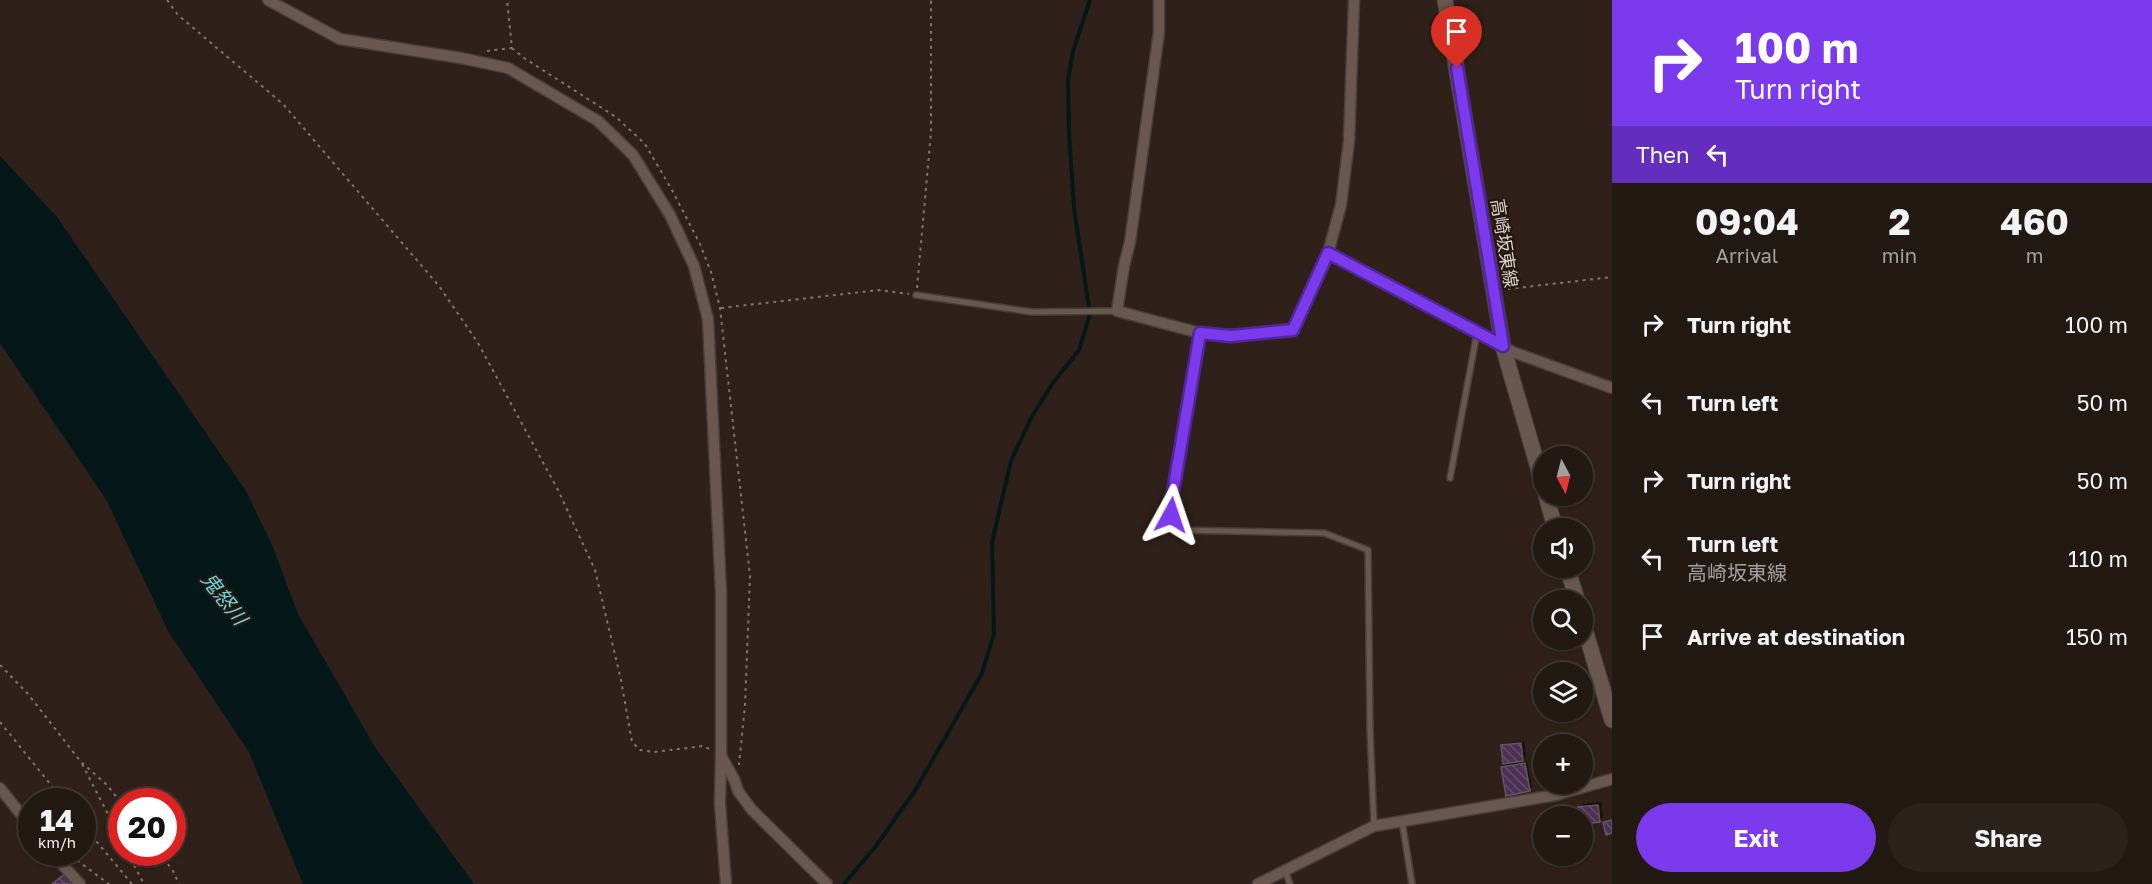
<!DOCTYPE html>
<meta charset="utf-8">
<style>
:root{--surface:#231913;--page:#2b221c;--text:#f1f3f6;--muted:#a3a0a0;--line:#403833;--accent:#7c3aed}
body{margin:0;font-family:"Golos Text","Noto Sans JP",sans-serif;background:var(--page);color:var(--text);height:100vh;display:flex;flex-direction:column;font-size:22px;white-space:nowrap}
*{box-sizing:border-box;margin:0}
p{font-size:20px;color:var(--muted)}
.icon{flex:none;width:33px;height:33px;fill:none;stroke:currentColor;stroke-width:2;stroke-linecap:round;stroke-linejoin:round}
.map{position:relative;flex:1;overflow:hidden}
.side{display:flex;flex-direction:column;background:var(--surface);width:540px}
.side>*{flex:none}
.banner{background:#7c3aed;color:#fff;overflow:hidden}
.needle{width:39px;rotate:173deg}
.buttons{position:absolute;left:1533px;top:446px;display:grid;gap:12px}
.buttons a{display:grid;place-items:center;width:60px;height:60px;border-radius:50%;background:var(--surface);box-shadow:0 2px 4px #0004,0 0 0 2px var(--line);font-size:30px}
.speed{position:absolute;left:18px;top:788px;display:flex;gap:12px;font-size:30px;font-weight:700;text-align:center}
.speed>*{display:grid;place-content:center;width:78px;height:78px;border-radius:50%;background:var(--surface);box-shadow:0 2px 4px #0004,0 0 0 2px var(--line);line-height:1}
.speed small{font-size:15px;font-weight:400}
.speed .limit{border:9px solid #d22;background:#fff;color:#111}
.pin{position:absolute;display:grid;place-items:center;width:51px;height:51px;color:#fff;margin:-62px -26px;border-radius:50% 50% 50% 0;rotate:-45deg;box-shadow:0 0 6px #0007}
.pin .icon{rotate:45deg}
.me{position:absolute;width:66px;margin:-33px;rotate:5deg;stroke-linejoin:round;filter:drop-shadow(0 0 4px #0008)}
.turn{display:flex;align-items:center;gap:21px;height:126px;padding:0 24px;font-size:27px}
.turn .icon{width:78px;height:78px;stroke-width:2.5}
.turn b{display:block;font-size:42px;line-height:51px}
.then{display:flex;align-items:center;height:57px;padding:0 24px;background:#0003;gap:12px;font-size:22px}
.eta{display:flex;justify-content:space-evenly;align-items:center;height:102px;text-align:center}
.eta b{font-size:36px;font-weight:700;line-height:42px}
.button{display:flex;gap:12px;margin-top:auto;padding:12px 24px}
.button a{flex:1;height:69px;border-radius:36px;background:var(--accent);color:#fff;font-size:24px;font-weight:700;line-height:69px;text-align:center}
.button a+a{background:var(--page);color:var(--text)}
ul{padding:0;list-style:none}
li{display:flex;align-items:center;gap:18px;height:78px;padding:0 24px}
li div{flex:1}
li b{display:block;font-size:22px}
li em{font-style:normal}
main{display:flex;flex:1;min-height:0}
.map>svg:first-child{display:block}
.water{fill:#04181a}
.shadow{fill:#0007}
.lines{fill:none;stroke-linecap:round;stroke-linejoin:round}
.stream{stroke:#04181a;stroke-width:4}
.building{fill:url(#building-back-hatch);stroke:#625764;stroke-width:1.5}
.service-casing{stroke:#493e39;stroke-width:8}
.minor-casing{stroke:#493e39;stroke-width:13}
.secondary-casing{stroke:#493e39;stroke-width:17}
.path{stroke:#81756f;stroke-width:2;stroke-dasharray:3 4.5;stroke-linecap:butt}
.service{stroke:#695850;stroke-width:5}
.minor{stroke:#695850;stroke-width:10}
.secondary{stroke:#695850;stroke-width:15}
.route-casing{stroke:#51269a;stroke-width:15}
.route{stroke:#7c3aed;stroke-width:10}
.labels{text-anchor:middle;dominant-baseline:central;stroke-width:4.5;stroke-linejoin:round;paint-order:stroke}
.street-label{font-size:18px;fill:#dad1cc;stroke:#251810}
.water-label{font-size:20px;font-style:italic;fill:#6ad6db;stroke:#251810}
</style>
<main>
<div class="map">
<svg width="1612" height="884" viewBox="0 0 1612 884">
<defs>
<pattern id="building-back-hatch" width="6" height="6" patternUnits="userSpaceOnUse" patternTransform="scale(1.5)"><rect width="6" height="6" fill="#4d3053"/><path d="M-1 5l2 2M0 0l6 6M5-1l2 2" fill="none" stroke="#664d6b"/></pattern>
</defs>
<rect width="100%" height="100%" fill="#2f2119"/>
<path class="water" d="M0,156L57,217L246,491L272,545L298,614L375,747L474,884H303L249,752L168,631L107,501L0,343Z"/>
<g class="shadow">
<path d="M1552,735H1578V744H1549V738Z"/>
<path d="M1524,741L1526,757L1520,762L1527,761L1532,787L1529,790L1502,768L1505,765L1513,763L1502,746L1505,743Z"/>
<path d="M1601,802L1603,818L1599,821L1581,816L1580,807L1583,804Z"/>
</g>
<g class="lines">
<path class="stream" d="M844,884L876,846L916,789L982,673L994,634L992,542L1011,461L1030,420L1052,384L1079,350L1090,314L1074,208L1069,133L1068,80L1073,51L1090,0"/>
</g>
<g class="building">
<path d="M1547,737H1575L1576,744H1548Z"/>
<path d="M1521,743L1523,761L1503,764L1501,745Z"/>
<path d="M1525,763L1530,791L1506,796L1501,767Z"/>
<path d="M1598,805L1600,822L1582,824V816H1579L1578,807Z"/>
<path d="M1612,820V833L1606,835L1603,822Z"/>
<path d="M67,872L74,881L70,884H52Z"/>
</g>
<g class="lines">
<g class="service-casing">
<g id="service">
<path d="M916,295L1032,312L1117,311"/>
<path d="M1200,333L1173,492L1171,515L1177,530L1324,533L1368,550L1370,729L1374,826"/>
<path d="M1450,478L1477,333"/>
<path d="M1402,821L1412,884"/>
<path d="M1285,871L1290,884"/>
</g>
</g>
<g class="minor-casing">
<g id="minor">
<path d="M268,0L340,39L461,58L508,68L598,121L633,155L670,215L694,266L708,319L721,592V756L734,779L738,791L752,810L827,884"/>
<path d="M1159,0V32L1130,242L1124,266L1117,311L1200,333L1231,335L1293,330L1328,253L1341,205L1349,141L1354,0"/>
<path d="M1328,253L1513,352L1612,388"/>
<path d="M721,756L720,804L726,884"/>
<path d="M0,788L32,828"/>
<path d="M51,852L80,884"/>
<path d="M1258,884L1374,826L1556,795L1612,779"/>
</g>
</g>
<g class="secondary-casing">
<g id="secondary">
<path d="M1445,0L1503,347L1544,488"/>
<path d="M1546,495L1555,528"/>
<path d="M1567,567L1577,600"/>
<path d="M1582,620L1612,720"/>
</g>
</g>
<g class="path">
<path d="M167,0L178,15L283,104L439,286L478,343L558,490L595,570L621,680L632,742L640,750L654,752L703,746L709,749"/>
<path d="M512,48L524,58L616,117L645,144L672,190L700,244L711,272L720,308L750,576L745,705L739,765"/>
<path d="M487,51L512,48L507,0"/>
<path d="M917,288L931,132V0"/>
<path d="M1508,289L1612,277"/>
<path d="M721,308L879,290L909,294"/>
<path d="M0,665L28,694L81,762L107,785L122,804"/>
<path d="M0,722L64,801"/>
<path d="M82,764L122,841"/>
<path d="M82,824L132,884"/>
<path d="M127,852L144,884"/>
<path d="M159,852L173,871L179,884"/>
<path d="M71,856L109,884"/>
</g>
<use href="#service" class="service"/>
<use href="#minor" class="minor"/>
<use href="#secondary" class="secondary"/>
</g>
<g class="lines">
<g class="route-casing">
<path id="route" d="M1171,515L1173,492L1200,333L1231,336L1293,330L1328,253L1503,346L1457,68"/>
</g>
<use href="#route" class="route"/>
</g>
<g class="labels">
<g class="street-label">
<text transform="translate(1505 243) rotate(81)">高崎坂東線</text>
</g>
<g class="water-label">
<text transform="translate(225 598) rotate(52)">鬼怒川</text>
</g>
</g>
</svg>
<div class="buttons">
<a><svg class="needle" viewBox="-14 -14 28 28"><path d="M0-13l5 13h-10z" fill="#e53935"/><path d="M0 13l5-13h-10z" fill="#a3a0a0"/></svg></a>
<a><svg class="icon" aria-label="sound" viewBox="0 0 24 24"><path d="M4 9h4l5-4v14l-5-4H4zM17 9q2 3 0 6"/></svg></a>
<a><svg class="icon" aria-label="search" viewBox="0 0 24 24"><circle cx="10" cy="10" r="6"/><path d="M15 15l6 6"/></svg></a>
<a><svg class="icon" aria-label="layers" viewBox="0 0 24 24"><path d="M12 4l9 5-9 5-9-5zM3 14l9 5 9-5"/></svg></a>
<a>+</a>
<a>−</a>
</div>
<div class="speed"><div>14<small>km/h</small></div><div class="limit">20</div></div>
<div class="pin" style="left:1457px;top:68px;background:#d93025"><svg class="icon" aria-label="arrive" viewBox="0 0 24 24"><path d="M6 21V4h12l-3 4 3 4H6"/></svg></div>
<svg class="me" style="left:1171px;top:515px" viewBox="-20 -20 40 40"><path d="M0-17L14 15 0 8-14 15z" fill="#7c3aed" stroke="#fff" stroke-width="4"/></svg>
</div>
<section class="side">
<div class="banner">
<div class="turn"><svg class="icon" aria-label="right" viewBox="0 0 24 24"><path d="M7 20v-9h11M14 6l5 5-5 5"/></svg><div><b>100 m</b>Turn right</div></div>
<div class="then">Then<svg class="icon" aria-label="left" viewBox="0 0 24 24"><path d="M17 20v-9H6M10 6l-5 5 5 5"/></svg></div>
</div>
<div class="eta">
<div><b>09:04</b><p>Arrival</p></div>
<div><b>2</b><p>min</p></div>
<div><b>460</b><p>m</p></div>
</div>
<ul>
<li><svg class="icon" aria-label="right" viewBox="0 0 24 24"><path d="M7 20v-9h11M14 6l5 5-5 5"/></svg><div><b>Turn right</b></div><em>100 m</em></li>
<li><svg class="icon" aria-label="left" viewBox="0 0 24 24"><path d="M17 20v-9H6M10 6l-5 5 5 5"/></svg><div><b>Turn left</b></div><em>50 m</em></li>
<li><svg class="icon" aria-label="right" viewBox="0 0 24 24"><path d="M7 20v-9h11M14 6l5 5-5 5"/></svg><div><b>Turn right</b></div><em>50 m</em></li>
<li><svg class="icon" aria-label="left" viewBox="0 0 24 24"><path d="M17 20v-9H6M10 6l-5 5 5 5"/></svg><div><b>Turn left</b><p>高崎坂東線</p></div><em>110 m</em></li>
<li><svg class="icon" aria-label="arrive" viewBox="0 0 24 24"><path d="M6 21V4h12l-3 4 3 4H6"/></svg><div><b>Arrive at destination</b></div><em>150 m</em></li>
</ul>
<div class="button"><a>Exit</a><a>Share</a></div>
</section>
</main>
